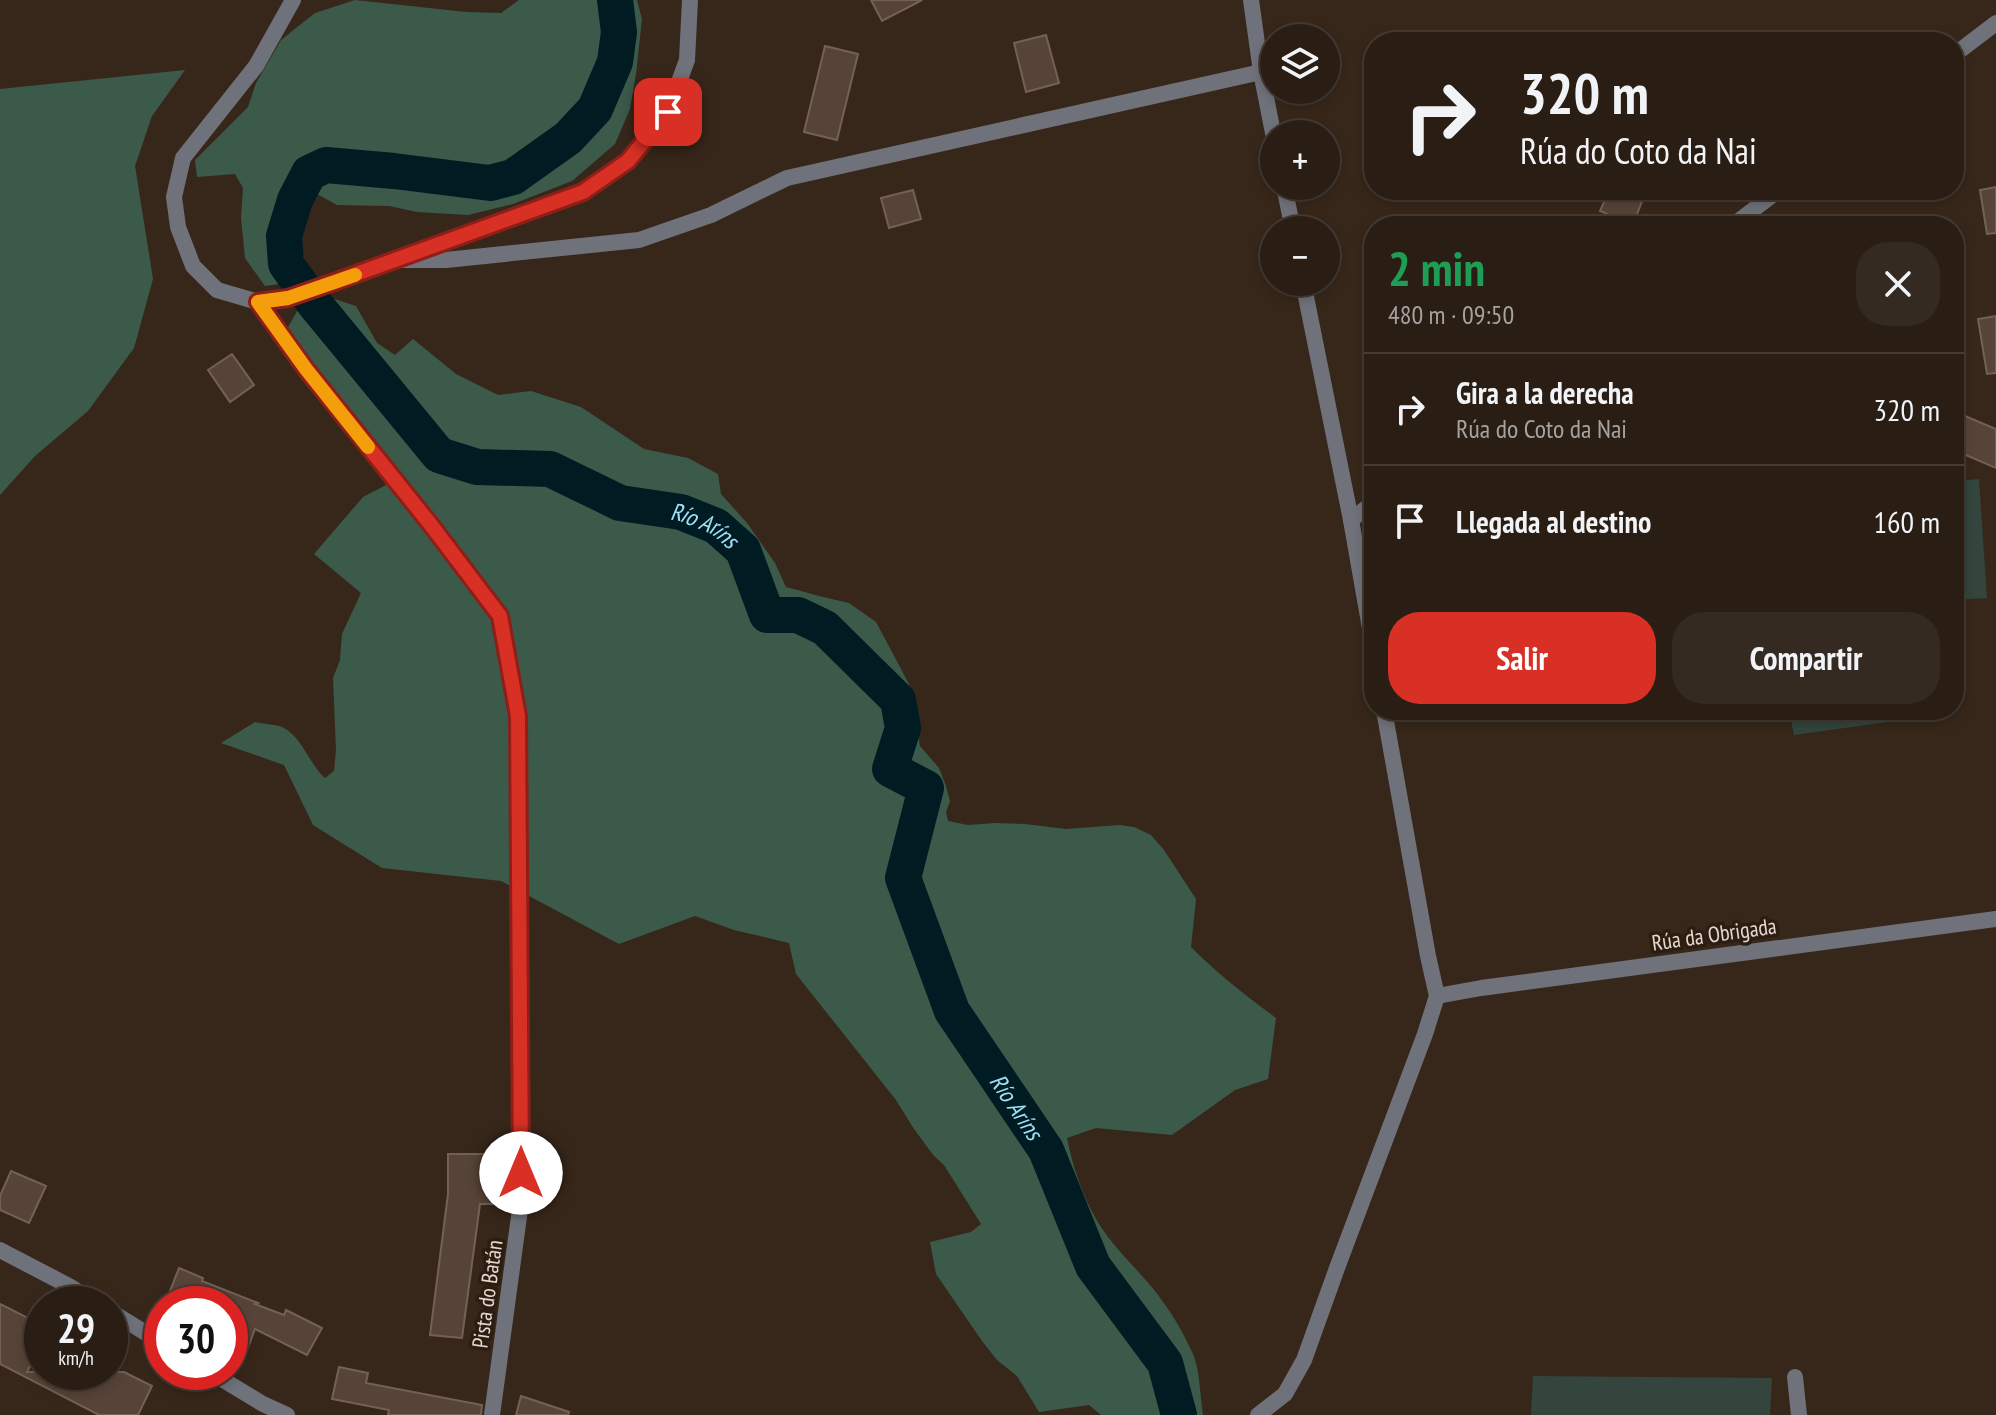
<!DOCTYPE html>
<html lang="es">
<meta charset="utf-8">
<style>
:root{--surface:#291d14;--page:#352a22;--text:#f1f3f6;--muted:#a5a2a0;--line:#453b34;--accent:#d93025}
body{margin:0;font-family:"PT Sans Narrow",sans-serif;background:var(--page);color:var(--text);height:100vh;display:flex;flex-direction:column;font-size:30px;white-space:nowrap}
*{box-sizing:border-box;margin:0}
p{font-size:26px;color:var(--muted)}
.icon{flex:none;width:44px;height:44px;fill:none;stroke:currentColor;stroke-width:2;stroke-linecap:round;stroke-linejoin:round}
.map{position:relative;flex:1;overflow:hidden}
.sheet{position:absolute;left:1364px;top:216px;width:600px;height:504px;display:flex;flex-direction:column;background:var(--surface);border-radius:32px;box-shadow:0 4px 12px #0003,0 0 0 2px var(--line)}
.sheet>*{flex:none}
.top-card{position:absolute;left:1364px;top:32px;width:600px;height:168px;border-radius:32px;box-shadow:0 4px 12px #0003,0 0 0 2px var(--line);background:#291d14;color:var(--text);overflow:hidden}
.fabs{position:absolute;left:1260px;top:24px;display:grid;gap:16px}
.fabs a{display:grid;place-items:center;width:80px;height:80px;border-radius:50%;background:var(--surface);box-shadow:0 4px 12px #0003,0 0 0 2px var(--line);font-size:40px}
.speed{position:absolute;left:24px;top:1286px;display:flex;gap:16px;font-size:40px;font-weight:700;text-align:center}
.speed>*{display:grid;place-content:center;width:104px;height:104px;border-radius:50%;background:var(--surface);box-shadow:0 4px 12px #0003,0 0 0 2px var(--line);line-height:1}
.speed small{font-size:20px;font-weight:400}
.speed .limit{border:12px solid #d22;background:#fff;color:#111}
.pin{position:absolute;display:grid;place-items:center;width:68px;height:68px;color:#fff;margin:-34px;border-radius:16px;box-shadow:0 4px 12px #0006}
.me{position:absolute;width:88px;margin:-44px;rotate:0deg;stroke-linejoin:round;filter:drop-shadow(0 0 6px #0008)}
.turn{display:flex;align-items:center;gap:28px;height:168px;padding:0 24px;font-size:36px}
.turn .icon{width:104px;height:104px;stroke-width:2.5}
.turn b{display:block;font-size:56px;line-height:68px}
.round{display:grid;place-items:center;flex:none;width:84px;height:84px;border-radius:32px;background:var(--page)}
.summary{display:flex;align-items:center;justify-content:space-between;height:136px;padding:0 24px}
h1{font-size:48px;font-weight:700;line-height:60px;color:#1e9e55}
.action{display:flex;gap:16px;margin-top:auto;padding:16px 24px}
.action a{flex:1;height:92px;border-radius:32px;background:var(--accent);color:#fff;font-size:32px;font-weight:700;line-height:92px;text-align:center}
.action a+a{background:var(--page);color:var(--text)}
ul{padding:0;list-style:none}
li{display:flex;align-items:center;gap:24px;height:112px;padding:0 24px;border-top:2px solid var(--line)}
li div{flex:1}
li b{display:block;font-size:30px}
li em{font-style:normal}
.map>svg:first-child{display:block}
.green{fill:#33453c}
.forest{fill:#3b5a4a}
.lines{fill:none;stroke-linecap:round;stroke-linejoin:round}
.river{stroke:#011b22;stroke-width:36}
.building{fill:#574438;stroke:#756154;stroke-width:2}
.minor{stroke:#70727b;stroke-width:16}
.tertiary{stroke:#70727b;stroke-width:16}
.route-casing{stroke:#8d1f18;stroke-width:20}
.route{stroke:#d93025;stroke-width:14}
.slow{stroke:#f59e0b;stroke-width:14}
.labels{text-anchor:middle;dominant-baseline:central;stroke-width:7;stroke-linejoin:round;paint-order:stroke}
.street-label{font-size:22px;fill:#e3d8d0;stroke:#2d1d11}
.water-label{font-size:24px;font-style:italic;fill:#9ee2f7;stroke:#2d1d11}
</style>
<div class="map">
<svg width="1996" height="1415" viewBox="0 0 1996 1415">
<rect width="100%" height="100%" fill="#37271a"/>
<g class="green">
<path d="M1979,479L1987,598L1954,600V481Z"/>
<path d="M1789,710H1931V716L1794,735Z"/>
<path d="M1533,1376L1772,1378L1770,1415H1531Z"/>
</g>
<g class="forest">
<path d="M355,0L466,12L501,13L519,0H637L642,19L636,74L630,109L615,144L572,181L513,204L468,215L417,212L389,206L337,205L319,195L308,196L301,229L300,250L311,271L286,283L265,286L245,258L241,218L243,188L235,174L197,177L195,160L248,107L256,83L281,40L315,13Z"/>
<path d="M185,70L152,116L135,166L153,279L134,348L88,411L35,456L0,495V89Z"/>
<path d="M331,298L356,306L377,343L395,355L413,339L456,374L498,395L531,391L581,407L644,449L688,458L718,474L721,494L747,523L775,563L786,587L823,597L849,603L876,622L909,684L920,746L939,768L946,786L950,801L946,812L948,821L968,825L995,823L1025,824L1066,829L1119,825L1134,827L1151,835L1164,850L1196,899L1191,947C1217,973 1246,996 1276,1018L1268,1079L1235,1090L1172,1135L1096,1128L1067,1138C1073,1168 1083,1198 1099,1224C1116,1251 1140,1271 1158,1295C1172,1313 1184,1334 1193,1354C1200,1370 1200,1397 1203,1415H1101L1089,1405L1039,1412L1017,1376L997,1360L982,1341L936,1274L930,1242L971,1232L981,1224L944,1165L934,1156L914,1129L896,1100L796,974L789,943L734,930L695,916L619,944L501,881L382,868L313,825L284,765L221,743L255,722C263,724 274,724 282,727C303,737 308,763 325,778L334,771L336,750L333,678L340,660L342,634L361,593L314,554L363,497L386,485L388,460L312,363L288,327L299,308Z"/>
</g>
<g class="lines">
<path class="river" id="s1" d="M615,0L619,32L615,62L595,109L568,138L513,177L490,183L394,171L326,165L309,173L295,200L284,236L286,264L314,303L439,455L477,467L550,469L620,503L681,512L716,526L743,550L767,615H798L825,628L898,700L903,728L890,769L926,788L903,878L952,1011L1046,1150L1093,1266L1165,1363L1179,1415"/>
</g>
<g class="building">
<path d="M871,0H922L882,21Z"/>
<path d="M1046,35L1059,83L1026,92L1014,43Z"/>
<path d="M825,46L858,54L837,140L804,132Z"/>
<path d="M1996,187V233L1987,234L1980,190Z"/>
<path d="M913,190L921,219L889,228L881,198Z"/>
<path d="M1609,190H1629L1644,196L1633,225L1600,211Z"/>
<path d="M1996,316V373L1987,374L1978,319Z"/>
<path d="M232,354L254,385L230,402L208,370Z"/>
<path d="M1965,416L1996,429V468L1954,450V443Z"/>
<path d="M448,1154H494V1204H480L462,1338L430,1335L448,1194Z"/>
<path d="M11,1171L46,1186L29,1223L0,1210V1196Z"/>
<path d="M179,1268L203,1278L202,1281L258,1303L255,1304L284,1315L286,1310L322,1328L307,1355L255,1329L243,1361L230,1356V1323L237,1304H165Z"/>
<path d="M0,1304L42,1325V1343L27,1372H124L152,1386L138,1415H99L0,1364Z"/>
<path d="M339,1367L368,1373L366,1383L482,1405L481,1415H388L389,1410L332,1399Z"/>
<path d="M521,1396L569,1412L568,1415H516Z"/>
</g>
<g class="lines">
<g class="minor">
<path d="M1251,0L1261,72L1274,138"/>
<path d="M1954,55L1996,23"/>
<path d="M1284,186L1293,230"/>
<path d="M1732,226L1779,190"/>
<path d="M399,260H446L639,240L711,215L787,178L1261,72"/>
<path d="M1303,282L1351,520L1374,651"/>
<path d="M258,302L306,369L431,525L500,616L518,716L521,1202L492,1415"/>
<path d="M1351,520L1374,502"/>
<path d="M1437,996L1481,988L1996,919"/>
<path d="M0,1250L69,1286L98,1304"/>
<path d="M110,1311L162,1343"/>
<path d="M210,1372L263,1404L287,1415"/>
<path d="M1795,1377L1799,1415"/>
<path d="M1258,1415L1285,1394L1304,1360L1337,1268L1425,1034L1437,996L1428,956L1384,710"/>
</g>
<path class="tertiary" d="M293,0L256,66L183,158L174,197L178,227L193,266L217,290L258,302L288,298L358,274L583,192L628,161L668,112L687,60L690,0"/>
</g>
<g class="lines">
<g class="route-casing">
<path id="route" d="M521,1173L518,716L500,616L431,525L306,369L258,302L288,298L334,282L583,192L628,161L668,112"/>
</g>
<use href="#route" class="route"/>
<path class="slow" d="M355,275L288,298L258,302L306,369L368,447"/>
</g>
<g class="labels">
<g class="street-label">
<text transform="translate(1714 934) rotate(-8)">Rúa da Obrigada</text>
<text transform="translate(487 1294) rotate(-82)">Pista do Batán</text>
</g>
<g class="water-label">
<text stroke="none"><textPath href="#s1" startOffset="1048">Río Aríns</textPath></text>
<text stroke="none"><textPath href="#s1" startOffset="1790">Río Aríns</textPath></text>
</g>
</g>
</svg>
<div class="fabs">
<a><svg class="icon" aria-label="layers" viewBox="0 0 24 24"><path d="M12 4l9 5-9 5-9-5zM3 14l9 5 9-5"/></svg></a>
<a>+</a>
<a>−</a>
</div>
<div class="speed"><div>29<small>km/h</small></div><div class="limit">30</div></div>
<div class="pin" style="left:668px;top:112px;background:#d93025"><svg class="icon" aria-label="arrive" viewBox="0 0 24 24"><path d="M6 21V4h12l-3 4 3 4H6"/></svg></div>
<svg class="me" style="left:521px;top:1173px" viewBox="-20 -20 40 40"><circle r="19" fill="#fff"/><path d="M0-13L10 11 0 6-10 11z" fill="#d93025"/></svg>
<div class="top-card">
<div class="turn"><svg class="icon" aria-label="right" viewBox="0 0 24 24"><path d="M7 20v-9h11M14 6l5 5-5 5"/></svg><div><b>320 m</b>Rúa do Coto da Nai</div></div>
</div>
<section class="sheet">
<div class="summary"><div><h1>2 min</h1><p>480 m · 09:50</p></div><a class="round"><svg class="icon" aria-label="close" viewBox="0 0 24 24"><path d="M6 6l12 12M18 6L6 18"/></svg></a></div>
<ul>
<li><svg class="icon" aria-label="right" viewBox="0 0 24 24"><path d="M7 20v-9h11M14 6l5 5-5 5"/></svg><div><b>Gira a la derecha</b><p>Rúa do Coto da Nai</p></div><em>320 m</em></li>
<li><svg class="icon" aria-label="arrive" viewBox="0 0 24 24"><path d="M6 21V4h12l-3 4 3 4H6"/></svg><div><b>Llegada al destino</b></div><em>160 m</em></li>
</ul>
<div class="action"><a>Salir</a><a>Compartir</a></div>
</section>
</div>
